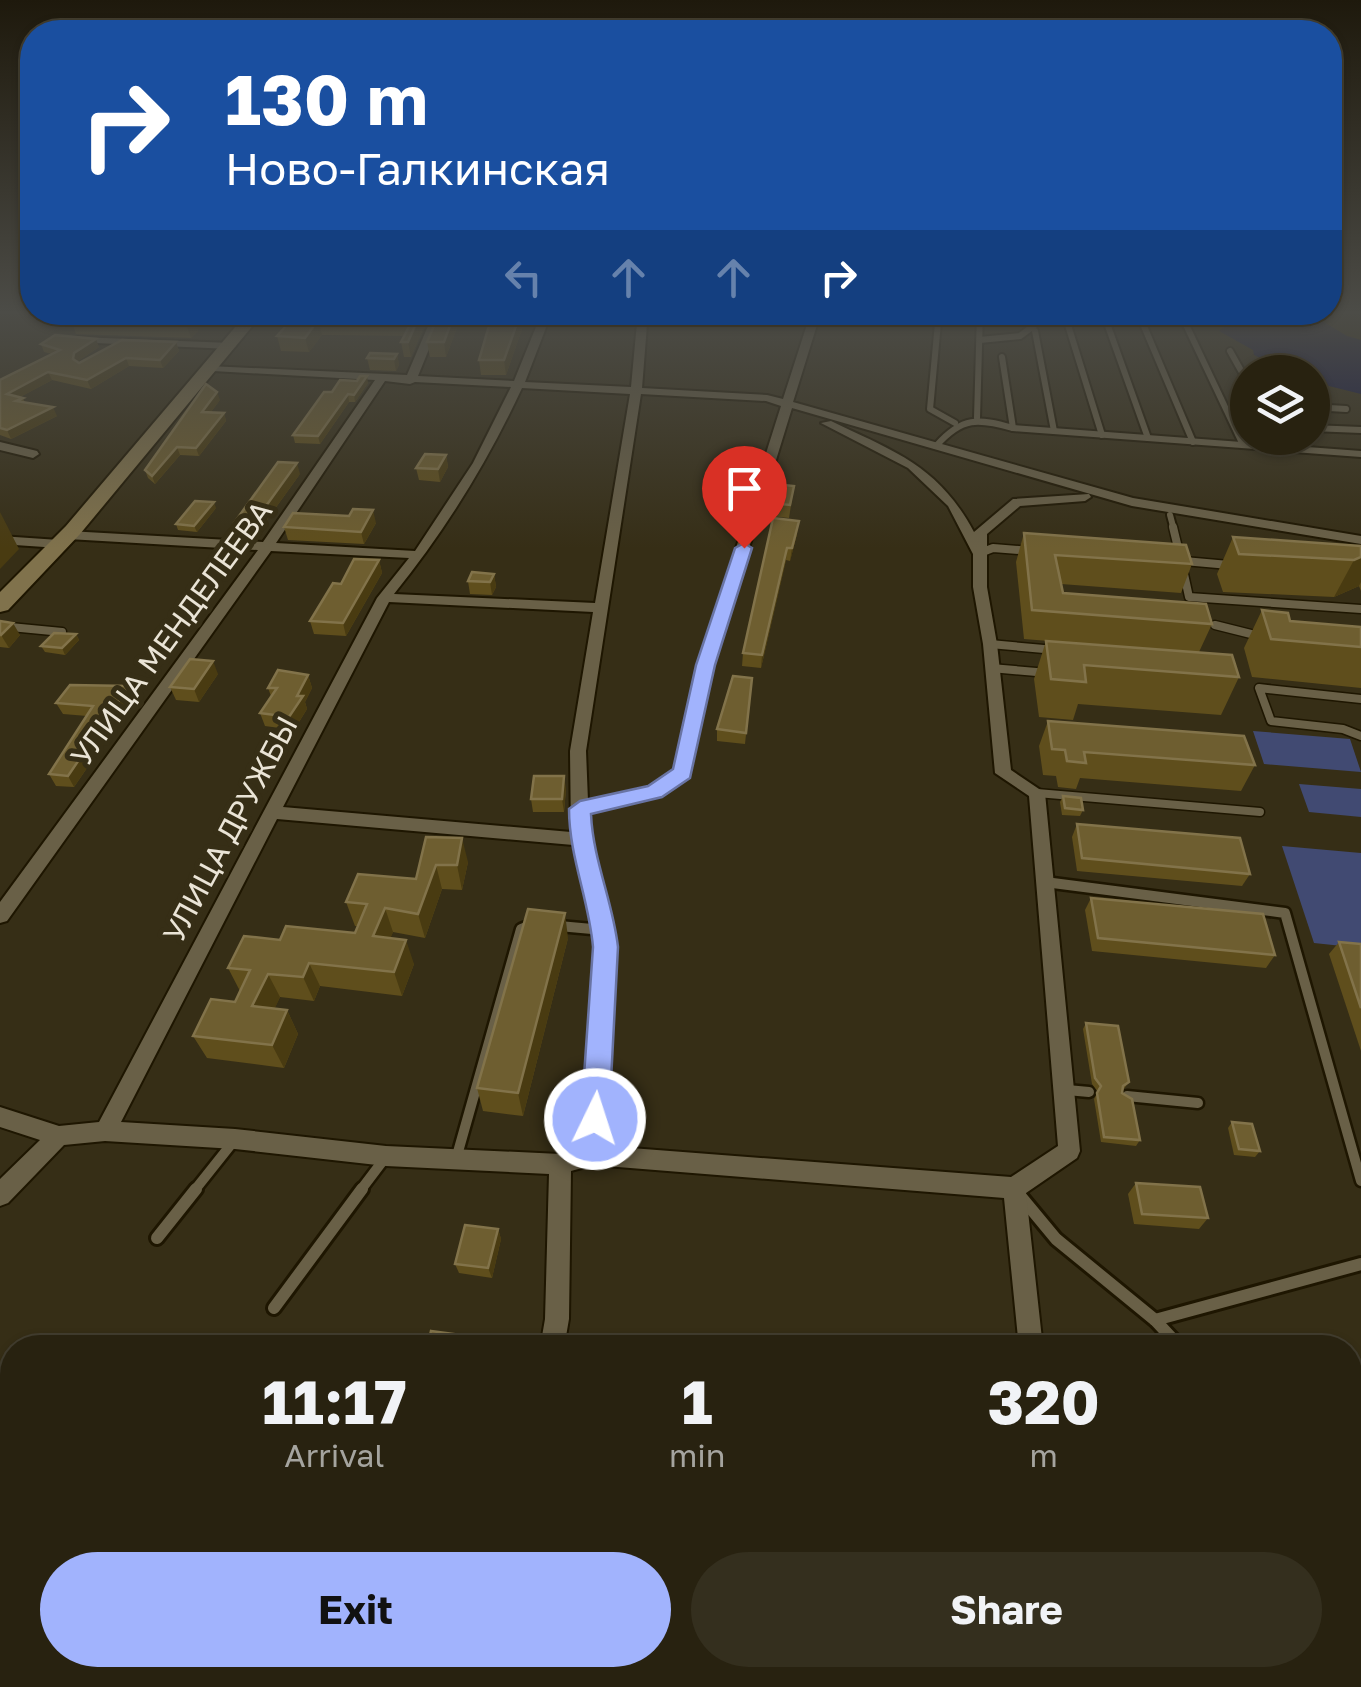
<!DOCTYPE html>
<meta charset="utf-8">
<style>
:root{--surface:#282210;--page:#342f1e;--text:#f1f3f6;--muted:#a5a49f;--line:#443f30;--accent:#a1b3fd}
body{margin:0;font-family:"Golos Text",sans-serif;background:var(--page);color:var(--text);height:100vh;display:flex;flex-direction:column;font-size:38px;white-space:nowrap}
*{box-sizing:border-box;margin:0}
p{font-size:32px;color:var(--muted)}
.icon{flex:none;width:55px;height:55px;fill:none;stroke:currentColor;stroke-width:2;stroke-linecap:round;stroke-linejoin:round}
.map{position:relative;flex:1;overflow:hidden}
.sheet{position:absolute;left:0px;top:1335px;width:1362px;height:352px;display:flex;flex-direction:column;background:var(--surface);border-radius:40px 40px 0 0;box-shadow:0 2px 8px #0004,0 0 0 2px var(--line)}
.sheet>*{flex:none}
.hud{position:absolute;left:20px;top:20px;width:1322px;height:305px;border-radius:40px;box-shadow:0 2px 8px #0004,0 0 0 2px var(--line);background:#1a4fa0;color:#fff;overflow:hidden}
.fabs{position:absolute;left:1230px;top:355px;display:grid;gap:20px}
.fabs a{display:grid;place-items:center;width:100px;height:100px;border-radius:50%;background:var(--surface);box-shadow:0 2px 8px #0004,0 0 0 2px var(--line);font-size:50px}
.pin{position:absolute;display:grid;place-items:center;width:85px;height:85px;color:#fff;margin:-102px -42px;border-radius:50% 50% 50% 0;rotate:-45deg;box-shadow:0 0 10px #0007}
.pin .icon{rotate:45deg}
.me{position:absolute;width:110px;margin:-55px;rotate:4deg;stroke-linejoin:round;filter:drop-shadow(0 0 8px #0008)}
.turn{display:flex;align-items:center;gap:35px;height:210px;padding:0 40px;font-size:45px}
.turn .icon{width:130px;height:130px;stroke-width:2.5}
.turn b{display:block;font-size:70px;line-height:85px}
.lanes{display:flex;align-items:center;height:95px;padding:0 40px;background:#0003;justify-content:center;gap:50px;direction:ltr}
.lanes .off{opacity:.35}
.eta{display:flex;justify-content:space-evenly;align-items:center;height:170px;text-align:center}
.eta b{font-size:60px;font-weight:700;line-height:70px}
.action{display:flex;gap:20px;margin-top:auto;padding:20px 40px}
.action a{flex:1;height:115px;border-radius:60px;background:var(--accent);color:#111;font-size:40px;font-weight:700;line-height:115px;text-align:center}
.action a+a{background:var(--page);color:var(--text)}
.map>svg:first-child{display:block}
.green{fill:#414a72}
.water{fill:#111445}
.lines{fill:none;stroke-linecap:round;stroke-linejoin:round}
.lane-far3-casing{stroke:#1e1601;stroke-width:10}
.lane-far2-casing{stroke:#1e1601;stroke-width:11}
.lane-far1-casing{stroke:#1e1601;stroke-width:15}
.lane-casing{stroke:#1e1601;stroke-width:18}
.street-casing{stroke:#1e1601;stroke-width:4}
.secondary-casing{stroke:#1e1601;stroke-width:4}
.lane-far3{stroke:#696047;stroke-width:6}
.lane-far2{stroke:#696047;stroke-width:8}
.lane-far1{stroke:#696047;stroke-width:10}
.lane{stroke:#696047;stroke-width:12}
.street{fill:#696047;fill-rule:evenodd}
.secondary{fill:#80724c;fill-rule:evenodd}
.wall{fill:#5f4e1c}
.shaded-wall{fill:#493b11}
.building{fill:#6e5e30;stroke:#82734a;stroke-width:2.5}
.route{fill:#a1b3fd;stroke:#6974a4;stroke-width:2.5}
.labels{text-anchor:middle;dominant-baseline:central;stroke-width:10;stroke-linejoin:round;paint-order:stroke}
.street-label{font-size:30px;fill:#eae4d6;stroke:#362e16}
</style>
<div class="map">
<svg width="1361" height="1687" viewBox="0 0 1361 1687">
<rect width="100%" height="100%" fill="#362e16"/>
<g class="green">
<path d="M1253,731L1350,739L1361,772L1264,764Z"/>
<path d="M1299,784L1361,789V817L1309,812Z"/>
<path d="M1282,846L1361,853V948L1314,943Z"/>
</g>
<path class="water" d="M1198,313H1309L1347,336L1361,340V394L1313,382L1316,377L1312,372H1289L1254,355L1253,350L1219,331L1225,326Z"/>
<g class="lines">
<g class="lane-far3-casing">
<g id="lane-far3">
<path d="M939,312L930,409L955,423"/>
<path d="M1064,312L1102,435"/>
<path d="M1103,312L1148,438"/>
<path d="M1138,312L1193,442"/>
<path d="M1180,312L1243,445"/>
<path d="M1104,317L1184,322"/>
<path d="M1035,331L1054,431"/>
<path d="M980,340L1020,336L1052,312"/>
<path d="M1230,351L1248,383"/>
<path d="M1002,357L1013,428"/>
<path d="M1312,407L1346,409"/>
<path d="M977,418L980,312"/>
<path d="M1312,428L1361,430"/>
<path d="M937,445C962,417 978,418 1013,428L1361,454"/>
<path d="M1170,515L1174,530"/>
</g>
</g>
<g class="lane-far2-casing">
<g id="lane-far2">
<path d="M1173,527L1180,556"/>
<path d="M980,553L993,548L1031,551"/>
<path d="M1184,561L1229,565"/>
<path d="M1184,574L1189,597L1361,609"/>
<path d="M1215,625L1259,636"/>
<path d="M0,626L62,632"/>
<path d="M990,644L1055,650"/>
<path d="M991,668L1048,673"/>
<path d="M1361,699L1259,688L1271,721L1343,729L1361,736"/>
<path d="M1037,793L1260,812"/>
</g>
</g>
<g class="lane-far1-casing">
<g id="lane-far1">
<path d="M1045,882L1285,913L1361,1181"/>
<path d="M559,926L603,930"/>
<path d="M1067,1090L1089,1092"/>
<path d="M1127,1096L1198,1103"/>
<path d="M456,1159L521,929L533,924"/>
<path d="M194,1191L233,1142"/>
<path d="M360,1191L385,1158"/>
</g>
</g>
<g class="lane-casing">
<g id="lane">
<path d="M1022,1198L1056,1239L1155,1320L1181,1348"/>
<path d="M157,1238L196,1189"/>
<path d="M274,1308L362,1189"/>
<path d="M1155,1320L1361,1264"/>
<path d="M1350,1517L1361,1524"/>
<path d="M1350,1622L1361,1664"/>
<path d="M0,1673L12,1657"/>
<path d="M1199,1675L1200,1687"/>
<path d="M103,1687L111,1675"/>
</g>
</g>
<g class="street-casing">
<g id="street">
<path d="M434,312H444L418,376L514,381L542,312H552L525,382L631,387L638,312H648L642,388L767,395L783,399L811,312H821L793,402L1133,498L1361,536V544L1132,506L792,408L713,665L690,773L660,796L588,813C589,859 610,901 615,947L605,1146L1011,1177L1058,1146L1029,796L995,773L983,644L973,587V554L948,506L908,468L821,423L831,421C895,452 938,465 974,532L1013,499L1089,494L1091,497L1085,501L1020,506L987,534V587L997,644L1011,770L1045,793L1080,1151L1077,1158L1026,1193L1043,1348H1019L1004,1198L593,1165L571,1171L569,1319L564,1348H540L545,1319L549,1174L386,1166L235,1149L105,1141L64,1145L8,1203L0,1206V1179L40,1140L0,1127V1107L59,1126L99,1122L377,598L409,558L271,551L7,921L0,923V902L258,550L68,539L61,535L68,531L263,542L375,380L213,371L209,370V366L407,375ZM385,381L410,384L415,382L511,387L473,463L415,551L276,543ZM522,388L630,394L595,603L394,594C445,531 487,463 522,388ZM641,394L766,401L781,406L699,665L674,770L649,787L588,801L586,751ZM389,602L593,612L570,751L571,832L283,807ZM277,819L573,845L594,920L597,947L583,1148L560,1154L386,1146L235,1129L121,1122Z"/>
<path d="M77,337L231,343L236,346L231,349L73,342V338Z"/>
<path d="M0,442L37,451L39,454L33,458L0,450Z"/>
<path d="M0,536L59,540L66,544L59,548L0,544Z"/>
<path d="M376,1675H406L401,1687H371Z"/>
<path d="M1047,1675H1077L1078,1687H1048Z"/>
</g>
</g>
<g class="secondary-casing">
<path id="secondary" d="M248,312H264L80,534L8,610L0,612V592L66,526Z"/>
</g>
<use href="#lane-far3" class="lane-far3"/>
<use href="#lane-far2" class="lane-far2"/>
<use href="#lane-far1" class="lane-far1"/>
<use href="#lane" class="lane"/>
<use href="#street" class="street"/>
<use href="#secondary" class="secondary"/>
</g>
<g class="wall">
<path d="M430,312L411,357H404L401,342L404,336L322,335L309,352L281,351L277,336L284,329L281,318Z"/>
<path d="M440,312H528L506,375H481L479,360L491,318L461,317L446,357H430L427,342Z"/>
<path d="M193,316L198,331L191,338L76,334L70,318Z"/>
<path d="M176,342L179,351L163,368L129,366L91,389L52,380L20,397L23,398L25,403L57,416L11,439L0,435V380L52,354L44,352L41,344L99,347L78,361L79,363Z"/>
<path d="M397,354L399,365L396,371L370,370L367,358Z"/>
<path d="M368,383L355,402H349L320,444L295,443L293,435L332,392Z"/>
<path d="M220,400L210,413H224L226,421L199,456L180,455L155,484L148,478L145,470Z"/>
<path d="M446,455L448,467L440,482L419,480L416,468Z"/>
<path d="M300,474L256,535L238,534L234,523Z"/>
<path d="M794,486L789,518L769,516L770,503Z"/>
<path d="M216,508L197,532L178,530L176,524Z"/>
<path d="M773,518L797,534L790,561L786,560L761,668L742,666L743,653Z"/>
<path d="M376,523L364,544L288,540L284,527Z"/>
<path d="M1024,533L1192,564L1181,593L1061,584L1063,593L1212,624L1199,652L1239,677L1221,715L1078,704L1073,720L1039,717L1034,679L1046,641L1122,647L1024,639L1016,562Z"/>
<path d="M1233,537L1361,546V591L1359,586L1334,597L1223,592L1217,574Z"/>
<path d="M379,560L382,573L346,636L314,634L310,621L341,584Z"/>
<path d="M494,574L496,587L492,595L470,594L468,581Z"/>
<path d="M1262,610L1290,621L1361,627V688L1252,677L1244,648Z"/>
<path d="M0,621L20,635L9,648L0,647Z"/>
<path d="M76,634L79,640L65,655L45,652L41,646Z"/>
<path d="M218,674L199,702L176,700L170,687Z"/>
<path d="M308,675L312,688L305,702L307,709L294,730L265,726L260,713L271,696L268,688Z"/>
<path d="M752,678L745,744L717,741V729Z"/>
<path d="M135,698L74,787L56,786L49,774L87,716L63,714L56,703Z"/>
<path d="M1048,721L1255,765L1241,791L1080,778L1076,789L1058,787L1056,776L1043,775L1039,746Z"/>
<path d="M566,789L564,812H533L531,799Z"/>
<path d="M1063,796L1083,810L1080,816L1062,815L1060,802Z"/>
<path d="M1077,824L1250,874L1242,886L1077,871L1072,837Z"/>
<path d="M426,837L468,862L462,890L442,889L425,938L393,932L390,938L414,964L402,996L320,986L314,1001L280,997L274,1009L287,1010L298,1034L284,1068L207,1058L193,1036L235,1002L240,991L228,968L280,940L355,933L358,926H355L346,902L416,879Z"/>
<path d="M1091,898L1275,955L1266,968L1092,951L1085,910Z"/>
<path d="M568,938L523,1116L483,1111L477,1088Z"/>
<path d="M1339,942L1361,944V1051L1329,954Z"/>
<path d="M1086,1023L1129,1082L1123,1090L1122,1093L1140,1140L1136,1146L1101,1142L1094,1099L1098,1092L1092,1084L1083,1029Z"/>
<path d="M1232,1122L1260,1151L1255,1157L1234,1155L1228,1128Z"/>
<path d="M1136,1183L1208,1218L1199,1229L1134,1224L1128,1194Z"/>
<path d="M498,1229L501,1239L492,1278L459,1273L455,1264Z"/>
<path d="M1350,1526L1361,1527V1612L1350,1616Z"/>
<path d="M1162,1682L1217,1687H1144Z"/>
</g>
<g class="shaded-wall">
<path d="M421,312H430L411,357L408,342Z"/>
<path d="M455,312H460L461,317L446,357L444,342Z"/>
<path d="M521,312H528L506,375L504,360Z"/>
<path d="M193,316L198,331L191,338L186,323Z"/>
<path d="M318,320L322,335L309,352L305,338Z"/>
<path d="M96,339L99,347L78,361L77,368L73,359L74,353Z"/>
<path d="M176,342L179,351L163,368L160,360Z"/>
<path d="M397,354L399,365L396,371L394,359Z"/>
<path d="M126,358L129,366L91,389L87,380Z"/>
<path d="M48,372L52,380L11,402L7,394Z"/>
<path d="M367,376L368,383L355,402L354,395Z"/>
<path d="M217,392L220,400L205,420L202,412Z"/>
<path d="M348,394L349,402L320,444L318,436Z"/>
<path d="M53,407L57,416L11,439L7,430Z"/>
<path d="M224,413L226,421L199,456L196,448Z"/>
<path d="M177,447L180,455L155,484L152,476Z"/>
<path d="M446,455L448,467L440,482L438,469Z"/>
<path d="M297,463L300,474L256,535L253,524Z"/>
<path d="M214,502L216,508L197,532L194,526Z"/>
<path d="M373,510L376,523L364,544L361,532Z"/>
<path d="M0,512L19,549L0,569Z"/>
<path d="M799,521L797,534L790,561L792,548Z"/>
<path d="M787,548L786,560L761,668L762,655Z"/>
<path d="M1361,557V582L1359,586L1334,597L1354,560Z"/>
<path d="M379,560L382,573L346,636L343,623Z"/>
<path d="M494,574L496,587L492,595L490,582Z"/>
<path d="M13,623L20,635L9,648L1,635Z"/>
<path d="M76,634L79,640L65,655L62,648Z"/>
<path d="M213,661L218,674L199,702L194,689Z"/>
<path d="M308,675L312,688L305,702L307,709L294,730L289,717L297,696Z"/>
<path d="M129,686L135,698L74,787L68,776Z"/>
<path d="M564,776L566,789L564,812L562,799Z"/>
<path d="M462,838L468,862L462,890L457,865Z"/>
<path d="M436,865L442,889L425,938L418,914Z"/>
<path d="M385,908L393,932L382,960L373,936Z"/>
<path d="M565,913L568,938L523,1116L518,1093Z"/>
<path d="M406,940L414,964L402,996L394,972Z"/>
<path d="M309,963L320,986L314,1001L303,977Z"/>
<path d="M268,974L280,997L265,1030L252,1006Z"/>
<path d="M287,1010L298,1034L284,1068L272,1045Z"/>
<path d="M498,1229L501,1239L492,1278L488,1268Z"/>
<path d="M469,1336L473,1345L472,1348H466Z"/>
</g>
<g class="building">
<path d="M81,312H118L193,316L186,323L70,318Z"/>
<path d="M284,312H421L408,342H401L412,321L318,320L305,338L277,336L293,318H281Z"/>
<path d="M440,312H455L444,342H427Z"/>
<path d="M493,312H521L504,360H479Z"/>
<path d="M55,335L96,339L74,353L73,359L79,363L122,340L176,342L160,360L126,358L87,380L48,372L7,394L23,398L16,401L53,407L7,430L0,428V380L60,350L41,344Z"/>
<path d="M370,353L397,354L394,359L367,358Z"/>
<path d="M360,376H367L354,395L348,394L318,436L293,435L324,392H332L340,380L357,381Z"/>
<path d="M206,384L217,392L202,412L224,413L196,448L177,447L152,476L145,470Z"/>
<path d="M425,454L446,455L438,469L416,468Z"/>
<path d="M278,462L297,463L253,524L234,523Z"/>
<path d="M774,484L794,486L790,505L770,503Z"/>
<path d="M195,501L214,502L194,526L176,524Z"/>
<path d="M353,509L373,510L361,532L284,527L293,513L349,516Z"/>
<path d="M773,518L799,521L792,548H787L762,655L743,653Z"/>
<path d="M1024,533L1186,545L1192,564L1055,555L1063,593L1206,604L1212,624L1032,610Z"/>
<path d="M1233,537L1361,546V557L1354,560L1239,554Z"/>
<path d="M354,559L379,560L343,623L310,621L333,583L341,584Z"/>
<path d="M472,572L494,574L490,582L468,581Z"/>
<path d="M1262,610L1288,613L1290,621L1361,627V647L1271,639Z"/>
<path d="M0,621L13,623L1,635L0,634Z"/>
<path d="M54,633L76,634L62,648L41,646Z"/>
<path d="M1046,641L1232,655L1239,677L1084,665L1086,682L1051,679Z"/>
<path d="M190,659L213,661L194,689L170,687Z"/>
<path d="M278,670L308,675L297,696H303L289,717L260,713L277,688H268Z"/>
<path d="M733,676L752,678L746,733L717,729Z"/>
<path d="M70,685L129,686L68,776L49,774L93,706L56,703Z"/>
<path d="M1048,721L1244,736L1255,765L1084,752L1086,763L1067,761L1065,750L1052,749Z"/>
<path d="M534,776H564L562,799H531Z"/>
<path d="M1063,796L1081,798L1083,810L1065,808Z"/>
<path d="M1077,824L1240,838L1250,874L1082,858Z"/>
<path d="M426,837L462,838L457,865H436L418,914L385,908L373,936L406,940L394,972L309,963L303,977L268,974L252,1006L287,1010L272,1045L193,1036L211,999L235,1002L250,970L228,968L244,936L280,940L286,926L355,933L367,904L346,902L358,874L416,879Z"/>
<path d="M1091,898L1263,914L1275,955L1098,938Z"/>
<path d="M528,909L565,913L518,1093L477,1088Z"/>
<path d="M1339,942L1361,944V1008Z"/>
<path d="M1086,1023L1118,1026L1129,1082L1123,1086L1122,1093L1132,1099L1140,1140L1104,1137L1097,1093L1101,1086L1095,1078Z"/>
<path d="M1232,1122L1252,1124L1260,1151L1239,1149Z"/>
<path d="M1136,1183L1200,1187L1208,1218L1142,1214Z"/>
<path d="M465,1225L498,1229L488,1268L455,1264Z"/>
<path d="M431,1331L469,1336L466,1348H427Z"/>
<path d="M1350,1526L1361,1527V1601L1350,1599Z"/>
<path d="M1162,1682L1217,1687H1163Z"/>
</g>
<linearGradient id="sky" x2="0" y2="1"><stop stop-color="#1e190c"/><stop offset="0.57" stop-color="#4c4c47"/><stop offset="1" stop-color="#4c4c47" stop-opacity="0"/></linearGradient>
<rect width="1361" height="548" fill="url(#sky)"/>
<path class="route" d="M744,543L752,548L715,665L690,778L662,797L591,814C593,860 613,902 618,947L609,1119L605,1128L595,1131L585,1128L581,1119L593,947C589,900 569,856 569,809L580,801L648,786L673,769L696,665L735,548Z"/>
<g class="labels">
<g class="street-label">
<text transform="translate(171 633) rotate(-54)">УЛИЦА МЕНДЕЛЕЕВА</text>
<text transform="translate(230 829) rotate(-62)">УЛИЦА ДРУЖБЫ</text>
</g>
</g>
</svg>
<div class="fabs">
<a><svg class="icon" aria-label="layers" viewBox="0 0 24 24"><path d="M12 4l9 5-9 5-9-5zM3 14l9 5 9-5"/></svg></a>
</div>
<div class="pin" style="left:744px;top:548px;background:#d93025"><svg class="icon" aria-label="arrive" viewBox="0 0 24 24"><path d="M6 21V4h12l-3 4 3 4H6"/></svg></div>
<svg class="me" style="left:595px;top:1119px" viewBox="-20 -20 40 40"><circle r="17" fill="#a1b3fd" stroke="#fff" stroke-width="3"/><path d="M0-11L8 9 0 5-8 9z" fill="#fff"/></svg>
<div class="hud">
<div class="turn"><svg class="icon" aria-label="right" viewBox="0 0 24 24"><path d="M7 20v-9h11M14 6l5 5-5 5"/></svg><div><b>130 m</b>Ново-Галкинская</div></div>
<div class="lanes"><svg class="icon off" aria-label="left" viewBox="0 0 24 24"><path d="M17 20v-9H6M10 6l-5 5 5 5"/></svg><svg class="icon off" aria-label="ahead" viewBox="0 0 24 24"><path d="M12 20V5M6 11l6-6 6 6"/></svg><svg class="icon off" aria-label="ahead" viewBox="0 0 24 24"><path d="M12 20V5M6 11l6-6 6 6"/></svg><svg class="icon" aria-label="right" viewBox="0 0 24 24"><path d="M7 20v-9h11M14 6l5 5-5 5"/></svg></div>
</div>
<section class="sheet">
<div class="eta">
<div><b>11:17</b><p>Arrival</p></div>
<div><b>1</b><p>min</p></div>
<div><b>320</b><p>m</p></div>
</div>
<div class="action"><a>Exit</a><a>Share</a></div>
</section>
</div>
